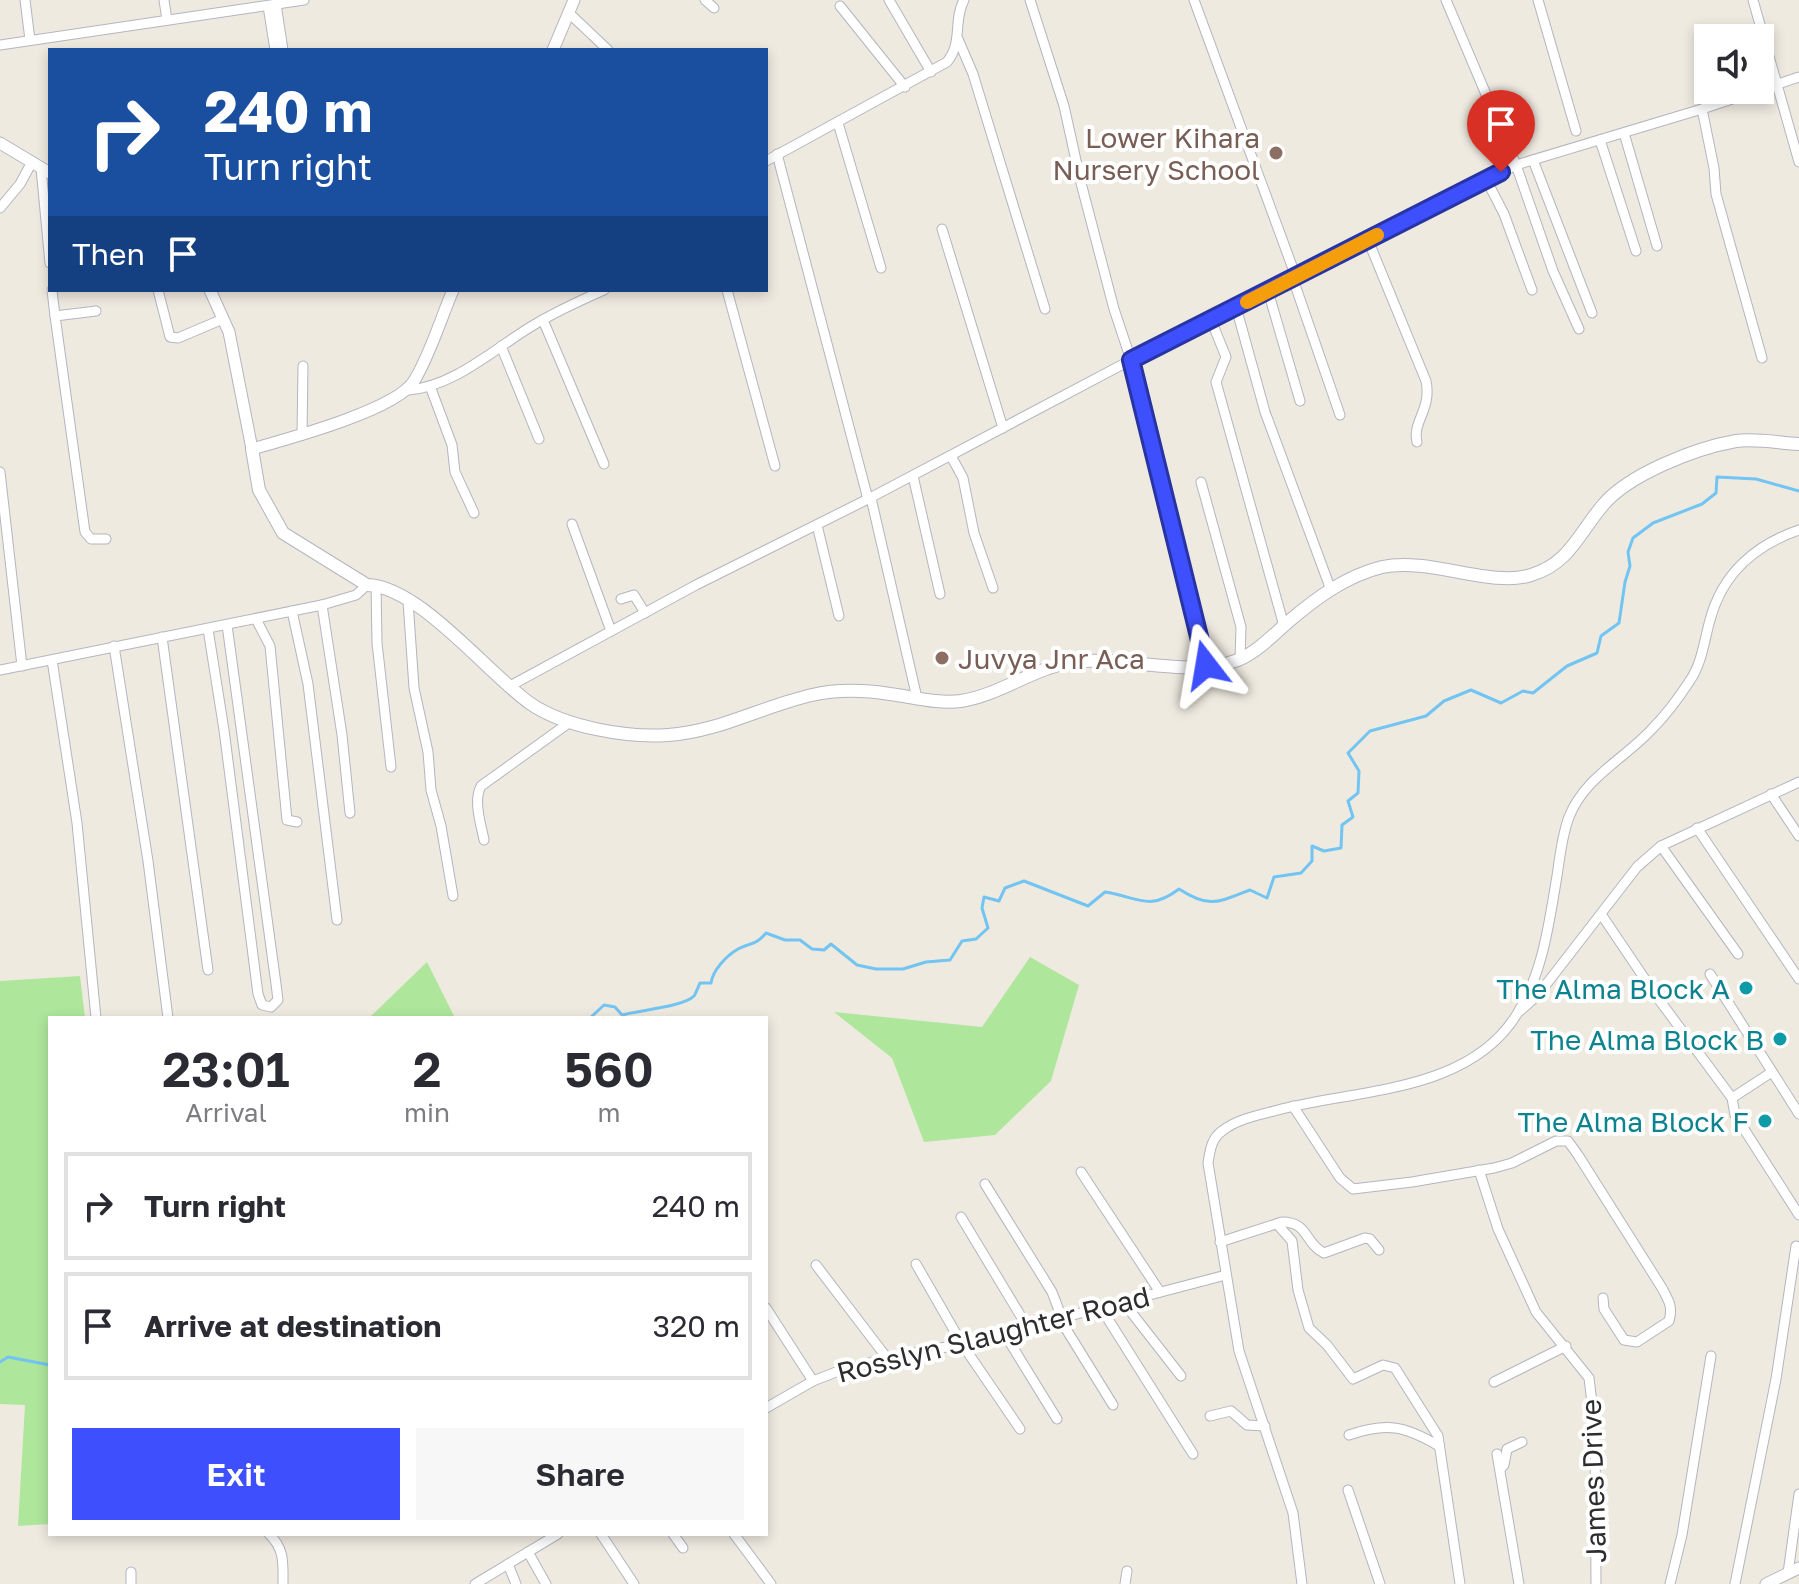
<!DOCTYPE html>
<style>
:root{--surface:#fff;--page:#f7f7f7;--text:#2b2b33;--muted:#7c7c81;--line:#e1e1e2;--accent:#3e50fd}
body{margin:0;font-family:"Golos Text",sans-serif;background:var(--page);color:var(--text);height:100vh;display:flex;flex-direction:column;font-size:30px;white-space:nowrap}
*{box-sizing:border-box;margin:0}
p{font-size:26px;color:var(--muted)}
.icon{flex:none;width:44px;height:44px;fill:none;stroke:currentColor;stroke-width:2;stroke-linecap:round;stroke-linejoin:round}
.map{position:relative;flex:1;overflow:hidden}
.drawer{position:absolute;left:48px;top:1016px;width:720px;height:520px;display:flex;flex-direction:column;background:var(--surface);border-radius:0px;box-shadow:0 4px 12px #0003}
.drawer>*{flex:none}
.hud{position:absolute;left:48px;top:48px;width:720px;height:244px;border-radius:0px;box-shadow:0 4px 12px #0003;background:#1a4fa0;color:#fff;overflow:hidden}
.controls{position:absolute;left:1694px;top:24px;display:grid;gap:16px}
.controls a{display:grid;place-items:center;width:80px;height:80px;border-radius:0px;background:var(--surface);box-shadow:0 4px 12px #0003;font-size:40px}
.pin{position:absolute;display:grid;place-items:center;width:68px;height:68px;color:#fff;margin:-82px -34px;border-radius:50% 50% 50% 0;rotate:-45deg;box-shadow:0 0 8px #0007}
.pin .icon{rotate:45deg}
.me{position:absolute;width:88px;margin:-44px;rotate:346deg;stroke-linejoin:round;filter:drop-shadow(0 0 6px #0008)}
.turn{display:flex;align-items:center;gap:28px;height:168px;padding:0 24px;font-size:36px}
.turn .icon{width:104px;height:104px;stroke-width:2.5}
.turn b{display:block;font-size:56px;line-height:68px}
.then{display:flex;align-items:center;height:76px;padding:0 24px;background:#0003;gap:16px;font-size:30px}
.eta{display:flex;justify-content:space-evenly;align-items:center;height:136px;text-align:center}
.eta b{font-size:48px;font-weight:600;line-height:56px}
.cta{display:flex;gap:16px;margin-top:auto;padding:16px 24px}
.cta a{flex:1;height:92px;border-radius:0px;background:var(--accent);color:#fff;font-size:32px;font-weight:600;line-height:92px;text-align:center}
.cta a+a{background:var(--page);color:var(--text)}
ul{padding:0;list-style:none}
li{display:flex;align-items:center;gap:24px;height:108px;margin:0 16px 12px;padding:0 8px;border:4px solid var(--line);border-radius:0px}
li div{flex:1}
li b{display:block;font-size:30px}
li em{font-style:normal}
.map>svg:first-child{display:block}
.green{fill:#aee69c}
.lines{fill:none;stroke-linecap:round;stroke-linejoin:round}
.stream{stroke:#72c4f2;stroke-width:3}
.minor-casing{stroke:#b3b5c1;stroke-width:11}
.tertiary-casing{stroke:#b3b5c1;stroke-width:13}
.secondary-casing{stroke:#b3b5c1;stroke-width:14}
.minor{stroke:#fff;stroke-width:9}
.tertiary{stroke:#fff;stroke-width:11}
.secondary{stroke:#fff;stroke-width:12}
.route-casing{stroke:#2834a4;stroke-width:20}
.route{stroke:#3e50fd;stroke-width:14}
.slow{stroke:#f59e0b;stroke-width:14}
.education-dot{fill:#8d6e63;stroke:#fff;stroke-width:3}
.culture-dot{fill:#0f9aa8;stroke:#fff;stroke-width:3}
.labels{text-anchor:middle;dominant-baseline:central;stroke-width:8;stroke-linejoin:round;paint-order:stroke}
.education-label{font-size:28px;fill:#785e54;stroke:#fff;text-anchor:end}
.culture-label{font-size:28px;fill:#0d838f;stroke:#fff;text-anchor:end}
.street-label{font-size:28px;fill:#2d2d2d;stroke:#fff}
</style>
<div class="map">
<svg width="1799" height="1584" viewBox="0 0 1799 1584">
<rect width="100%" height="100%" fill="#efeae0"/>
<g class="green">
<path d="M1030,957L1079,985L1051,1081L995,1135L924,1142L892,1058L834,1012L982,1027Z"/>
<path d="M427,962L455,1018H369Z"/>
<path d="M80,976L85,1018H50V1524L18,1526L25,1405L0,1404V981Z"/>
</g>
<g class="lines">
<g class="stream">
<path d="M590,1018L604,1005L615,1007L622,1015C639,1010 683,1007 694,996C695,995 699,985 700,983H711C713,970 726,956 738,949C751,942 755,946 766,933L785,940H800L812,949L824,950L831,944L857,965L876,969H903L926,962L950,960L962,941L976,939L988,928L982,908L984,897L999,901L1005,888L1024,881L1088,906L1105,892C1138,897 1149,912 1179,889C1210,909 1218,902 1250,890L1267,898L1274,877L1301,873L1312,861V846L1324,851L1341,848L1342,825L1353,817L1348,801L1358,793L1359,771L1348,753L1370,731L1426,716L1444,701L1471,690L1501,703L1523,691L1533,693L1567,666L1597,653L1601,636L1619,623L1625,582L1630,566L1628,552L1633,538L1653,523L1702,504L1716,493L1717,477L1756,479L1799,491"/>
<path d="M0,1362L8,1357L50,1365"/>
</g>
<g class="minor-casing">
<g id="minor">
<path d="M25,0L30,40"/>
<path d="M164,0L167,20"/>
<path d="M705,0L714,8"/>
<path d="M889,0L931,72"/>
<path d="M1030,0L1064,106L1081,183L1114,309L1131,360L1206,665"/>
<path d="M1194,0L1296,277"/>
<path d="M1446,0L1516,165L1553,271L1579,329"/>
<path d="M1538,0L1576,131"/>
<path d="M1753,0L1799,162"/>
<path d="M276,4L283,50"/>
<path d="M268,6L275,50"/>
<path d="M840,6L905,87"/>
<path d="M569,13L608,50"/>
<path d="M958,39L973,74L1045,309"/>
<path d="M0,45L304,0"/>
<path d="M1702,109L1714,168L1716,194L1762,358"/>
<path d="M838,123L881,268"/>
<path d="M1624,133L1657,246"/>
<path d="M1600,140L1636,251"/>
<path d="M777,154L868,499"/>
<path d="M1533,160L1592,313"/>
<path d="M766,161L947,62C963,43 953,20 964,0"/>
<path d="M41,168L50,263"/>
<path d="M1486,179L1504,214L1532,290"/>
<path d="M0,208L20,184L32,162"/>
<path d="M942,229L1003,428"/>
<path d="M1368,240L1426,381C1432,410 1412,421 1417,442"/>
<path d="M1293,279L1340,415"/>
<path d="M52,290L55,316L96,311"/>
<path d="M158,290L170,337L178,338L223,319"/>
<path d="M727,290L775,466"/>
<path d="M1268,291L1300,401"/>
<path d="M1236,307L1265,412L1331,590"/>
<path d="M55,316L85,532L91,539H106"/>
<path d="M543,320L604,464"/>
<path d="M1211,320L1226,357L1216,382L1284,626"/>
<path d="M501,346L539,439"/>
<path d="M430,386L452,445L455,472L474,513"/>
<path d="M408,390C453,387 494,349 532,326C555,312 579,301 604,290"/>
<path d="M302,435L303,366"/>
<path d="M951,456L963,478L974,533L993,588"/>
<path d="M0,472L22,666"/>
<path d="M913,476L940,594"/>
<path d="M1201,482L1241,627L1240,659"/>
<path d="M871,498L917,698"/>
<path d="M572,524L611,631"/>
<path d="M817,525L839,616"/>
<path d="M376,585L377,643L391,767"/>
<path d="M621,599L634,595L645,613"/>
<path d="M408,601L414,688L428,752L431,790L441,826L453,896"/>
<path d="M322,605L342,735L350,813"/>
<path d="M292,611L308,684L337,920"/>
<path d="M256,619L270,646L287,820L297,822"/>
<path d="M208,629L224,730L258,994L262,1005L271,1007L278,1000L276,984L227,625"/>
<path d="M162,637L208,970"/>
<path d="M114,646L148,861L168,1018"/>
<path d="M52,660L77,823L96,1018"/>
<path d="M0,670L322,605L356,595L367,585"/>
<path d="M508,687L696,585L868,499L1131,360L1516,165L1702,109L1799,77"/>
<path d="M1771,794L1799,836"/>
<path d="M1697,828L1799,979"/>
<path d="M484,840C481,824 473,801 481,786L570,722"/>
<path d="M1661,846L1738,954"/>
<path d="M1601,914L1657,997L1732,1098L1735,1115L1799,1215"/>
<path d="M1710,974L1799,1114"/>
<path d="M1520,1011L1538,995L1637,867L1661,846L1799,782"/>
<path d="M1732,1098L1772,1072"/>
<path d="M1293,1106L1340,1178L1353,1189L1412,1182L1494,1168L1512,1163L1556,1141H1568L1578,1155L1662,1288C1669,1301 1673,1307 1669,1321L1637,1342L1624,1340L1604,1309L1603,1298"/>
<path d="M1479,1170L1498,1229L1536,1312L1589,1378L1595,1428L1596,1584"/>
<path d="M1081,1172L1160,1292"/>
<path d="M985,1184L1052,1292L1066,1329L1113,1405"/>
<path d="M961,1217L1028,1328"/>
<path d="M1277,1224L1292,1241L1298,1290L1309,1328L1327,1345L1353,1379L1383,1365L1395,1368L1438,1436L1460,1584"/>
<path d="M1220,1242L1282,1222C1309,1222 1304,1243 1324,1253L1365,1238L1370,1239L1379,1250"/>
<path d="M916,1264L962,1344L1020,1429"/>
<path d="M816,1265L887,1358"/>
<path d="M1124,1303L1181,1376"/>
<path d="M766,1308L813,1381"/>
<path d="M1101,1308L1193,1454"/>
<path d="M1004,1333L1057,1419"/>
<path d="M1494,1382L1566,1346"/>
<path d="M766,1408L813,1381L836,1372L887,1358L962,1344L1226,1275"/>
<path d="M1210,1416L1231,1411L1247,1425L1265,1426"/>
<path d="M1349,1435C1387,1422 1405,1426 1439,1446"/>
<path d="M1497,1454L1519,1584"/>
<path d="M1500,1469L1504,1465L1507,1449L1522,1442"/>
<path d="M1348,1490L1380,1584"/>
<path d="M269,1534C285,1549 283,1564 283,1584"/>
<path d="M601,1534L634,1584"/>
<path d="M673,1534L683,1548"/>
<path d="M734,1534L771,1584"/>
<path d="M528,1552L546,1584"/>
<path d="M508,1564L516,1584"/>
<path d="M1788,1573L1799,1494"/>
<path d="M131,1584V1572"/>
<path d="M475,1584L558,1534"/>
<path d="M1125,1584L1127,1571"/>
<path d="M1302,1584L1293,1513L1239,1351L1208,1163C1210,1151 1211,1139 1222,1131C1237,1119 1259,1115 1278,1110C1357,1089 1469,1093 1517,1014C1543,973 1549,923 1557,876C1560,856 1562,835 1569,817C1584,778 1624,759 1651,730C1665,716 1678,699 1689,682C1702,664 1704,641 1710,620C1722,574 1755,545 1799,530"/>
<path d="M1670,1584L1682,1535L1711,1356"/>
<path d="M1735,1584L1776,1379L1796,1246"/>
</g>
</g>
<g class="tertiary-casing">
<g id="tertiary">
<path d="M553,50L574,0"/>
<path d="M0,143L50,173"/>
<path d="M210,290L229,332L252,449C287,439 396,410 414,381C430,355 441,318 453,290"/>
<path d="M1766,1584L1799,1568"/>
</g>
</g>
<g class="secondary-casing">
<path id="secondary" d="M252,449L259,490L283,533L367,585C419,586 488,674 531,704C565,727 627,738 668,735C718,732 763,706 812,695C838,689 864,690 890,694C913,697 938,704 961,701C1000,695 1033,668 1072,662C1124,655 1189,679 1238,660C1257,652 1272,636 1288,622C1316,598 1346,576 1382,567C1430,557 1491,588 1531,575C1569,564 1579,533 1603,505C1629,474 1696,448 1736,441C1756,438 1779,443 1799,444"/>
</g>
<use href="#minor" class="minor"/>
<use href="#tertiary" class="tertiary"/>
<use href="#secondary" class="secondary"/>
</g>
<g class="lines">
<g class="route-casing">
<path id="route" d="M1206,665L1131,360L1501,172"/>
</g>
<use href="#route" class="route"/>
<path class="slow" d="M1247,302L1377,235"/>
</g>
<g class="education-dot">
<circle cx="1276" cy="153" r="8"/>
<circle cx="942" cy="658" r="8"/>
</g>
<g class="culture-dot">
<circle cx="1746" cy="988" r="8"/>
<circle cx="1780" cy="1039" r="8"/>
<circle cx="1765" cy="1121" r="8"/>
</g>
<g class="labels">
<g class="education-label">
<text x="1260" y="137">Lower Kihara<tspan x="1260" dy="32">Nursery School</tspan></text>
<text x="958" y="658" text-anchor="start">Juvya Jnr Aca</text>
</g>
<g class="culture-label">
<text x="1730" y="988">The Alma Block A</text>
<text x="1764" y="1039">The Alma Block B</text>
<text x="1749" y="1121">The Alma Block F</text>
</g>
<g class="street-label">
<text transform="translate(993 1334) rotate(-14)">Rosslyn Slaughter Road</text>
<text transform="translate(1593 1481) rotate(-92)">James Drive</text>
</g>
</g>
</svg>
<div class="controls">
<a><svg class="icon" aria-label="sound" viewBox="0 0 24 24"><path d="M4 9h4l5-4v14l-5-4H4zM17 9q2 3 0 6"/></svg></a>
</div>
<div class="pin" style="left:1501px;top:172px;background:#d93025"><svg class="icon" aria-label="arrive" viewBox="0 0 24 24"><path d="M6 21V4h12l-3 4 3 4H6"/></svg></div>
<svg class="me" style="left:1206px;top:665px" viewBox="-20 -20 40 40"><path d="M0-17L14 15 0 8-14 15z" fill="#3e50fd" stroke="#fff" stroke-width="4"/></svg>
<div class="hud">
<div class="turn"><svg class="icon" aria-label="right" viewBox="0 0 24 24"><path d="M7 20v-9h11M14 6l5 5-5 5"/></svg><div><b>240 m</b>Turn right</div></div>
<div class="then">Then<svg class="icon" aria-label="arrive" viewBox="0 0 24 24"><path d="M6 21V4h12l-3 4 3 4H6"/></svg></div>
</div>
<section class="drawer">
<div class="eta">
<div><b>23:01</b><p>Arrival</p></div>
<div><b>2</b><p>min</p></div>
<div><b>560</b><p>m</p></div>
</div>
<ul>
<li><svg class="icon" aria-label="right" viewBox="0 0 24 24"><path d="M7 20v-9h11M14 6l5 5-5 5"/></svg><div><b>Turn right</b></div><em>240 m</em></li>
<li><svg class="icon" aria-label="arrive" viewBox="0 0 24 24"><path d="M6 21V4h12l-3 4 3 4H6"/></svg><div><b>Arrive at destination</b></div><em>320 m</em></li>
</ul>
<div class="cta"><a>Exit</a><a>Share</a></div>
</section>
</div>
